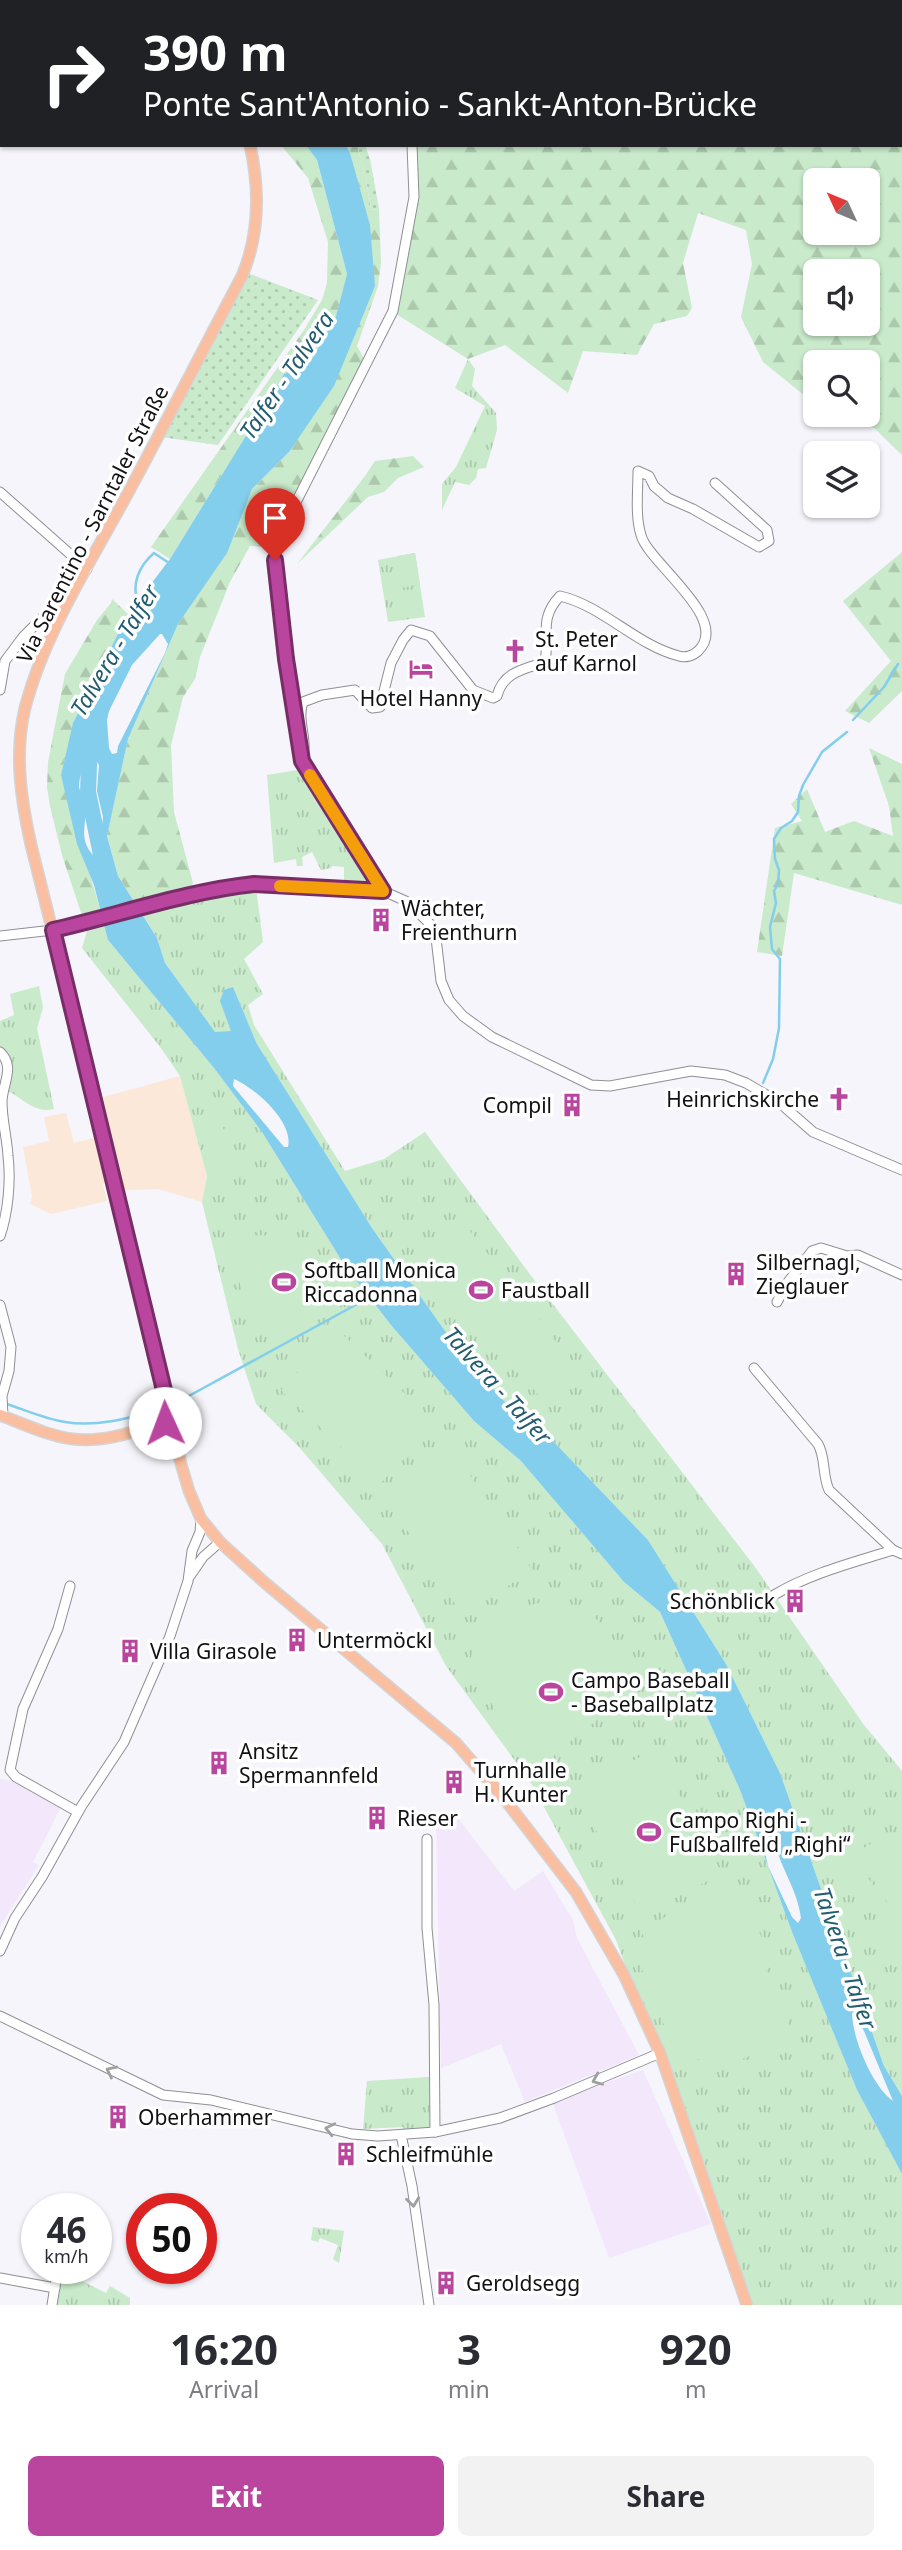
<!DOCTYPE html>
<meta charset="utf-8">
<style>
:root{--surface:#fff;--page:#f2f2f3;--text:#2b2b33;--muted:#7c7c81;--accent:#ba459e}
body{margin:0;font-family:"Noto Sans",sans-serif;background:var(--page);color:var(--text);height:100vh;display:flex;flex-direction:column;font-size:26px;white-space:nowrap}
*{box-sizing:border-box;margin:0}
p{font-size:23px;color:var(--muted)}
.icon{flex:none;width:38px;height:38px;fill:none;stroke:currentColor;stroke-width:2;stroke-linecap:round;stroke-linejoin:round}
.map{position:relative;height:2305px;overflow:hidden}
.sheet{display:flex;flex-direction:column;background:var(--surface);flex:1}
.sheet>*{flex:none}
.hud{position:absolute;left:0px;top:0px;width:903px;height:147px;box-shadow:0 2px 5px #0004;background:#202124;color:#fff;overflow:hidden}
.needle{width:46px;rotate:314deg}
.tools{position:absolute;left:803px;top:168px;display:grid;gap:14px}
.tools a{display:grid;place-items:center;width:77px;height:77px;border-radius:10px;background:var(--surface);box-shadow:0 2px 5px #0004;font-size:35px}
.speed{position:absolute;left:21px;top:2193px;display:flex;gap:14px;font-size:35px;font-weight:700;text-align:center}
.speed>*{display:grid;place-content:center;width:91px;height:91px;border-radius:50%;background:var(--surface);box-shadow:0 2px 5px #0004;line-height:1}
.speed small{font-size:18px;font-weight:400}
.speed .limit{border:10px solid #d22;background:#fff;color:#111}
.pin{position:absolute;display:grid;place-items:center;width:60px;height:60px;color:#fff;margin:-72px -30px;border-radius:50% 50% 50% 0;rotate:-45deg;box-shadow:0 0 7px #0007}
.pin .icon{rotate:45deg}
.me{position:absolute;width:77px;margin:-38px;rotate:358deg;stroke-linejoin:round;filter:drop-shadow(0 0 5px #0008)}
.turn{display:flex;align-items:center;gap:24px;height:147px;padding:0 28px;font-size:32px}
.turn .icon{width:91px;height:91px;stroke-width:2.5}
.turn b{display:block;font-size:49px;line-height:60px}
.eta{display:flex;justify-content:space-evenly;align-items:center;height:119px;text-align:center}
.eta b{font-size:42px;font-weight:700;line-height:49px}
.action{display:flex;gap:14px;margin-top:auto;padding:14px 28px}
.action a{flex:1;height:80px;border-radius:10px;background:var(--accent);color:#fff;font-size:28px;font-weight:700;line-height:80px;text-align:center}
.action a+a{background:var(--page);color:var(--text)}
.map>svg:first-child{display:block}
.commercial{fill:#fce8d9}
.education{fill:#f3e7fb}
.grass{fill:url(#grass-tufts)}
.forest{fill:url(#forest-firs);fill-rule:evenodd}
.garden{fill:url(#garden-dots)}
.pitch{fill:#c9eacb}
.water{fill:#83ceec;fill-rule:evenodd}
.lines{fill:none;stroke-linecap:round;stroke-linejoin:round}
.stream{stroke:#83ceec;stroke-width:2.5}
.river{stroke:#83ceec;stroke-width:16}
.minor-casing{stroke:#8f8f94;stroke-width:11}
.major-casing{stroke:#d4d4d5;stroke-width:13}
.minor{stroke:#fff;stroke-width:9}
.major{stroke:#fabea1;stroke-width:10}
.oneway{stroke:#a0a0a1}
.route-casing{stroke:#792d67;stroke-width:18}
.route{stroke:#ba459e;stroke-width:12}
.slow{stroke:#f59e0b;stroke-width:12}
.labels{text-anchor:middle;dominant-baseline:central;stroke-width:7;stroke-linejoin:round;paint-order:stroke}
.street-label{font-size:21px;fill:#111113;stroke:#fff}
.poi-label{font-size:21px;fill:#111113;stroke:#fff;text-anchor:start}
.water-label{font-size:23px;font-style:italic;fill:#215c71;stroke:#fff}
</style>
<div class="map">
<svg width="902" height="2305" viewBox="0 0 902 2305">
<defs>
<pattern id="grass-tufts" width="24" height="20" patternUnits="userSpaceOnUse" patternTransform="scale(1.75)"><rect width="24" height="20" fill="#c9eacb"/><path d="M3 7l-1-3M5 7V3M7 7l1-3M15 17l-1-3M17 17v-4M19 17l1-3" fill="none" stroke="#acc8ad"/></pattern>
<pattern id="forest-firs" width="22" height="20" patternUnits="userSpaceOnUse" patternTransform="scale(1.75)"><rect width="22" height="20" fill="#c9eacb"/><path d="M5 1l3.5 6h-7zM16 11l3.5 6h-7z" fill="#acc8ad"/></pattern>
<pattern id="garden-dots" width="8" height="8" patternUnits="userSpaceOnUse" patternTransform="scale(1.75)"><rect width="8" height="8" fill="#c9eacb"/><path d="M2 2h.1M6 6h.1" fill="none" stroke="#acc8ad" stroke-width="1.8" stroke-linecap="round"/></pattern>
</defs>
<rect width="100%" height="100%" fill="#f5f5fb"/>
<path class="commercial" d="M180,1076L207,1176L202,1202L158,1189L112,1191L110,1182L103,1184L107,1201L51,1214L30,1204L32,1196L23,1147L49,1141L44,1117L66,1113L74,1143L97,1137L89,1101Z"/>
<g class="education">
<path d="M0,1779L18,1782L45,1796L61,1807L33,1862L39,1865L0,1926Z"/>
<path d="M454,1813L514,1891L543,1871L573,1920L577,1938L639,2055L525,2102L501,2044L441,2068L436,1818Z"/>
<path d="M643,2070L711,2224L609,2258L552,2101Z"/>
</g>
<g class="grass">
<path d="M468,359L475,369L472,386L496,413L497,430L486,468L478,469L476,478L469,485L455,482L442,510V484L456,467L485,406L455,388Z"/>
<path d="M415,553L425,617L388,622L378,560Z"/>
<path d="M303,769L308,780L366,869L371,879L367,882L344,880V867L332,866L331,868L321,870L312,852L302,857L303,866H297L296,859L274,863L267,775Z"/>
<path d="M256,887L263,942L244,959L263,994L248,1005L254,1025L345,1171L384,1159L425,1132L532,1277L755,1567L864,1725L902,1771V2096L884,2066L780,1773L726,1664L648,1540L552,1440L510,1408L445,1331L372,1228L257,1044L233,987L232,1031L215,1033L165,963L157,938L141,912L219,892Z"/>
<path d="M105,926L108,940L214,1068L262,1132L345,1266L391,1325L474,1421L521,1461L624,1582L660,1612L740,1790L792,1932L857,2090L902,2174V2305H752L616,1940L531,1783L446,1666L382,1544L299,1447L256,1404L238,1349L202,1202L207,1176L180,1076L161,1048L82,948L87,931Z"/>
<path d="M39,986L43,1008L37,1028L54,1109C33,1114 23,1097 5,1090L9,1068L0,1052V1021L14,1015L10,994Z"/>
<path d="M429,2077L430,2130L404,2129L403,2127L363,2129L367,2081Z"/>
<path d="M313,2227L344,2231L339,2263L333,2259L338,2245L320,2238L318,2242L311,2240Z"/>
<path d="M60,2270L106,2293L110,2286L130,2298V2305H54Z"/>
</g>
<g class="forest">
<path d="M314,0H902V455L874,428L836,415H868V362H816L815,404L763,362L741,317L752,264L746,230L698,213L683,263L692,308L687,316L654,324L637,355L583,351L568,393L505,345L468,359L396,314L415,197L412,145H901V2ZM816,180H868V233H816ZM816,271H868V324H816Z"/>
<path d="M281,145H306L317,160L347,274L336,316L311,361L284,374L170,559L151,547L304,330L322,300L327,283L328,242L308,178Z"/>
<path d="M346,145H357L366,178L371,210L379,209L381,263L378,286L357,346L367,364L276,547L250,546L230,582L200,657L195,679L183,697L171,745L174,812L193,883L190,889L193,899L141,912L118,876L107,835L128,739L178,624L226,553L252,489L289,452L375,286L350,153Z"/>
<path d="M413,456L424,467L398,478L384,492L368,497L297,564L365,476L375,461Z"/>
<path d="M902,552V691L869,723L845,711L891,661L843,601Z"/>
<path d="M112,599L128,614L74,721L61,775L105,926L87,931L62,855L50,806L47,787L48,762L65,674L97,620L111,603Z"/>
<path d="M869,748L902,764V905L794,873L782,956L757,952L775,828L802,821L791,804L807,789L825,832L854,821L893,836L889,806Z"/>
</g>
<g class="garden">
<path d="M357,145H365L370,159L379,209L371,210L366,178Z"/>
<path d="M250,274L318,300L218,445L161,437Z"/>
</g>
<g class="pitch">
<path d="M415,553L420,584L401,588L397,556Z"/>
<path d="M217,1118L247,1170L228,1181L216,1175L201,1122Z"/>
<path d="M467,1227L582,1375L552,1409L470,1322L422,1259Z"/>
<path d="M259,1235L280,1237L298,1243L325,1277L339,1303L252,1339L230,1240Z"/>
<path d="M338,1330L437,1424L380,1484L281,1390Z"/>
<path d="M455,1452L532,1570L463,1616L386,1498Z"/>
<path d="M542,1602C601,1604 602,1625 629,1671L597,1720L545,1762L532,1760L496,1713L471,1658L473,1647L492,1625L509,1611Z"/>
<path d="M655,1749L722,1873L642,1916L575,1791Z"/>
<path d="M884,1836L891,1847L847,1874L840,1862Z"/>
<path d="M893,1848L902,1864V1906L893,1912L865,1866Z"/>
<path d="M862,1868L884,1903L869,1912L848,1877Z"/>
<path d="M736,1879L774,1966L765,1970L795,2037L705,2075L699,2059L681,2067L641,1967L654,1960L641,1930Z"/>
<path d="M902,1915V1964L880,1929Z"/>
</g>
<path class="water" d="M306,145H346L350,153L370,225L375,286L334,386L289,452L252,489L227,553L178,624L128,739L107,836L118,876L157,938L165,963L215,1032L231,1031L220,1001L224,990L233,987L257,1044L372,1228L445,1331L510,1408L552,1440L648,1540L726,1664L780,1773L884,2066L902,2096V2174L857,2090L792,1932L740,1790L660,1612L624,1582L521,1461L474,1421L391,1325L345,1266L262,1132L214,1068L108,940L94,885L77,844L61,775L73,723L128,614L170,559L284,374L311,361L336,316L347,274L317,160ZM160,634H162L168,644L165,653L118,746L117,753L112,754L109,748L107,720L109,711L132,665ZM95,759L99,765L97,791L103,817L99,861C75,840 88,828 85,803C84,798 80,792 79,787C79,775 84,764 95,759ZM234,1079C255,1088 294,1122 288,1147H284L233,1086ZM757,1815L763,1819L771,1844H775C782,1870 798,1892 801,1918L798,1923L792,1917L768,1866ZM852,2012L864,2031L893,2101C872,2086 852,2038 852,2012Z"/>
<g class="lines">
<g class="stream">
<path d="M138,603C131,584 139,566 154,553L169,563"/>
<path d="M853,720L884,687L898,664"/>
<path d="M763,1083L773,1059L779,1028L780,959L772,949L770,927L776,903L774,891L778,884L779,870L775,859L774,839L781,828L792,821L798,812L799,796L803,785L822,752L847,732"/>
<path d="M176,1403L370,1297"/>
<path d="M7,1404C25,1410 45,1419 65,1422C96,1427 127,1419 157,1410"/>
</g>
<path class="river" d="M90,741L88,792L105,874"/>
<g class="minor-casing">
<g id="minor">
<path d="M303,0L306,2"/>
<path d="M0,492L87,569"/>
<path d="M0,690L5,661L23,637L43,617H50L59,621"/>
<path d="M302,761C309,739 296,721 303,702L322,695L355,690L372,708L380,707L391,663L403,640L411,630L430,636L473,690L493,698L497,696C503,672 524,669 545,662C550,636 538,619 560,596C603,606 636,645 679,656C685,658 693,656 698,651C732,619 648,563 641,535C635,516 638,491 638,471L649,476L654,486L668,498L693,509L759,547L769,541L767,530L715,483"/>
<path d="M383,891L302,761L286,659L276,560V547L283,528L393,311L414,197L412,145"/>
<path d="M0,936L53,930L190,897L214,888L254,884L383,891L408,902L431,925L436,938L441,981L449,1000L463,1016L492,1037L591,1085L610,1086L691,1071L725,1075L746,1083L780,1103L813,1132L902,1170"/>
<path d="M0,1052C16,1067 2,1084 2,1102C2,1120 7,1138 8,1156C11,1181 8,1213 0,1236"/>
<path d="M777,1302L788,1282L812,1251L821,1248L847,1256L858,1255L902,1275"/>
<path d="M0,1305L11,1347L9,1371L2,1396L3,1416"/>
<path d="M754,1368L818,1444C826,1458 822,1475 829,1490L893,1550"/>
<path d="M190,1576L203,1557L220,1542"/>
<path d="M70,1586L58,1629L23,1709L10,1770L16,1777L78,1812"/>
<path d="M774,1595C811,1573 852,1563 893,1550L902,1554"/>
<path d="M427,1839V1928L434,2005L435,2132"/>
<path d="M0,1951L15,1918L42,1877L81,1807L124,1742L170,1636L188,1581L192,1551L200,1532L201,1519"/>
<path d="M0,2016L163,2095L211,2100L352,2134L378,2136L435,2132L500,2118L554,2098L660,2053"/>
<path d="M401,2135L412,2186L429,2305"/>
<path d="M0,2278L55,2288"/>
<path d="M52,2305L58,2268"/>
</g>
</g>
<g class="major-casing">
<g id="major">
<path d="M112,0L115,2"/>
<path d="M250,145C260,190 260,233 242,276C202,351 164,427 123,502C87,568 44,635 25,708C14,754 21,800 31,845L104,1137L181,1464L189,1491L201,1519L220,1542L264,1582L456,1743L503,1797L576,1892L624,1975L660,2053L747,2305"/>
<path d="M0,1415C24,1424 48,1436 73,1439C106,1443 139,1430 171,1421"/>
</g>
</g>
<use href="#minor" class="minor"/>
<use href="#major" class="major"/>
</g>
<defs><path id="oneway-chevron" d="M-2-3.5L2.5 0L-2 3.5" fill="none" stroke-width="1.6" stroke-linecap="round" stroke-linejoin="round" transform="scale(1.75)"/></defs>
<g class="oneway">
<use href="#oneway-chevron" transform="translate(111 2071) rotate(-154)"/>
<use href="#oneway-chevron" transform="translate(597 2080) rotate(157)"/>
<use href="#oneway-chevron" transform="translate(330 2129) rotate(-167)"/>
<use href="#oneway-chevron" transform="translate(413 2202) rotate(83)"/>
</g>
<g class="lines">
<g class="route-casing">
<path id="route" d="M165,1423L171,1422L169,1411L53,930C119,915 188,891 254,884L383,891L302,761L286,659L275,560"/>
</g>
<use href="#route" class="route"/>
<path class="slow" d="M280,886L383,891L310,775"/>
</g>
<defs>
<g id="church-bare" transform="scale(1.89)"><path d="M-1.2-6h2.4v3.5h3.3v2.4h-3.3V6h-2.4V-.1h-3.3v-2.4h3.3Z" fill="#ba459e" stroke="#fff" stroke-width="2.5" paint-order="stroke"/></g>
<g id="hotel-bare" transform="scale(1.89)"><path d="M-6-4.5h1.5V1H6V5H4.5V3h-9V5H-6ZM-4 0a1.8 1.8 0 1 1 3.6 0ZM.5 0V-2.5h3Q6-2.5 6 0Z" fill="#ba459e" stroke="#fff" stroke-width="2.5" paint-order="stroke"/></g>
<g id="building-bare" transform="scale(1.89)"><path d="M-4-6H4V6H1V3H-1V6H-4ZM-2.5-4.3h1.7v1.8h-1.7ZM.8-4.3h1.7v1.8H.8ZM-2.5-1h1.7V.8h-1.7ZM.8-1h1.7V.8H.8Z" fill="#ba459e" stroke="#fff" stroke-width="2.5" paint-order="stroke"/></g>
<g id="stadium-bare" transform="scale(1.89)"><path d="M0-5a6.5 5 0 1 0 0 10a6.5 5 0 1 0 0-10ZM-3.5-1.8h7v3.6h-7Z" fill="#ba459e" stroke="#fff" stroke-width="2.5" paint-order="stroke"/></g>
</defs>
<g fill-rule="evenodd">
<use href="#church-bare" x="515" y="651"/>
<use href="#hotel-bare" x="421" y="669"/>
<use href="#building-bare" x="381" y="920"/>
<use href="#church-bare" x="839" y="1099"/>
<use href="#building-bare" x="572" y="1105"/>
<use href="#building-bare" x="736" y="1274"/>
<use href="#stadium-bare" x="284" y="1282"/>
<use href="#stadium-bare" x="481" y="1290"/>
<use href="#building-bare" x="795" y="1601"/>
<use href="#building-bare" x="297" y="1640"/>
<use href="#building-bare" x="130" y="1651"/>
<use href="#stadium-bare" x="551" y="1692"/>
<use href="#building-bare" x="219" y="1763"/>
<use href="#building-bare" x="454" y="1782"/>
<use href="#building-bare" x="377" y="1818"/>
<use href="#stadium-bare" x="649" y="1832"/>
<use href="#building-bare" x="118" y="2117"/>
<use href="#building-bare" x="346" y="2154"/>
<use href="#building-bare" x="446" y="2283"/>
</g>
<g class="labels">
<g class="street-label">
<text transform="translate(92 524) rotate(-63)">Via Sarentino - Sarntaler Straße</text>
</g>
<g class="poi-label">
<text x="535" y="639">St. Peter<tspan x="535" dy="24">auf Karnol</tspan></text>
<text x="421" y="698" text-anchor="middle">Hotel Hanny</text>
<text x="401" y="908">Wächter,<tspan x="401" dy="24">Freienthurn</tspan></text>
<text x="819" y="1099" text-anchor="end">Heinrichskirche</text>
<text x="552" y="1105" text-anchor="end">Compil</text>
<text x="756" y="1262">Silbernagl,<tspan x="756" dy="24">Zieglauer</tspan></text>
<text x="304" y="1270">Softball Monica<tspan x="304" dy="24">Riccadonna</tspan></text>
<text x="501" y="1290">Faustball</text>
<text x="775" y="1601" text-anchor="end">Schönblick</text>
<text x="317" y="1640">Untermöckl</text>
<text x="150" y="1651">Villa Girasole</text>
<text x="571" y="1680">Campo Baseball<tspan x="571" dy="24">- Baseballplatz</tspan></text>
<text x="239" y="1751">Ansitz<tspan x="239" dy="24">Spermannfeld</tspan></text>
<text x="474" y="1770">Turnhalle<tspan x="474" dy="24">H. Kunter</tspan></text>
<text x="397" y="1818">Rieser</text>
<text x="669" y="1820">Campo Righi -<tspan x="669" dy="24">Fußballfeld „Righi“</tspan></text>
<text x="138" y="2117">Oberhammer</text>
<text x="366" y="2154">Schleifmühle</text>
<text x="466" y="2283">Geroldsegg</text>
</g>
<g class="water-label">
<text transform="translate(286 375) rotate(-56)">Talfer - Talvera</text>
<text transform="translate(114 650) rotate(-59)">Talvera - Talfer</text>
<text transform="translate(498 1385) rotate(48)">Talvera - Talfer</text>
<text transform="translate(846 1958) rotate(71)">Talvera - Talfer</text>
</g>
</g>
</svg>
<div class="tools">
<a><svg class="needle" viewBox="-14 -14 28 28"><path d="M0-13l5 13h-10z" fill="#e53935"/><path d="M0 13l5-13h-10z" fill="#7c7c81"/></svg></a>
<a><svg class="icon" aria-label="sound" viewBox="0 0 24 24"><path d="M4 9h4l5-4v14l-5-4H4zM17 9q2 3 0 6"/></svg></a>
<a><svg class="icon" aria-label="search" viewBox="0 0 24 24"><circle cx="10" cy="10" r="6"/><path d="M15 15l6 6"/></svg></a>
<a><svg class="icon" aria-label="layers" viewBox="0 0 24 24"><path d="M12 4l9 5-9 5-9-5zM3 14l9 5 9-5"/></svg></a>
</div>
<div class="speed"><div>46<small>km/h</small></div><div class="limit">50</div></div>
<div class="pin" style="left:275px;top:560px;background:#d93025"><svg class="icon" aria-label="arrive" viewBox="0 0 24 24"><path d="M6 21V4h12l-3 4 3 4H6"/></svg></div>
<svg class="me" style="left:165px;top:1423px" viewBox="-20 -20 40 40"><circle r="19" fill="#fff"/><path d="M0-13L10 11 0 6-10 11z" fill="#ba459e"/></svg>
<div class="hud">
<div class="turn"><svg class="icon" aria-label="right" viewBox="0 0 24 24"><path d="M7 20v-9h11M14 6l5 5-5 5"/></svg><div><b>390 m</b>Ponte Sant'Antonio - Sankt-Anton-Brücke</div></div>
</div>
</div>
<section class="sheet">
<div class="eta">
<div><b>16:20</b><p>Arrival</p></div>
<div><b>3</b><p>min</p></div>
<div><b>920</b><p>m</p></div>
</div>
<div class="action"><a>Exit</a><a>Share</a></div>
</section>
